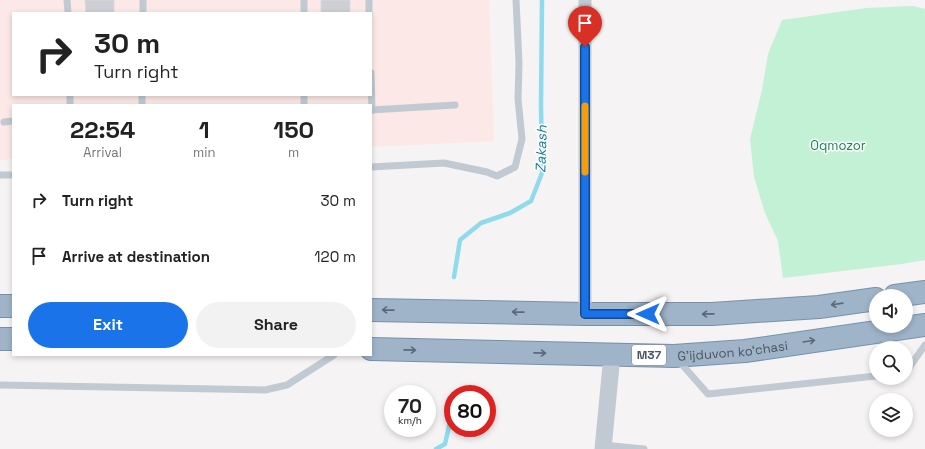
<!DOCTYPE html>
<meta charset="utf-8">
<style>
:root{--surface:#fff;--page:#f2f2f2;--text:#222;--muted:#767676;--accent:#1a73e8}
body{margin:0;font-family:"Space Grotesk",sans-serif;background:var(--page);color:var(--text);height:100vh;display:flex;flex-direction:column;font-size:15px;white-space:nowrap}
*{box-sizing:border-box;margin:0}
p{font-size:13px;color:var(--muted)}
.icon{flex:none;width:22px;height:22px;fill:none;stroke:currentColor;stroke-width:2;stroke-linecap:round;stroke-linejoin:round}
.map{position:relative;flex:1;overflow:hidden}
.side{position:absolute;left:12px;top:104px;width:360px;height:252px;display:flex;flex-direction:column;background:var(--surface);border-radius:0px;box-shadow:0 2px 6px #0003}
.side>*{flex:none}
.top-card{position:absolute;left:12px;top:12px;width:360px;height:84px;border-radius:0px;box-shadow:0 2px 6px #0003;background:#fff;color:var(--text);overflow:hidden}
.controls{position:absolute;left:869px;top:289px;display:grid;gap:8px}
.controls a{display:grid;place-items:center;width:44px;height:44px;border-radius:50%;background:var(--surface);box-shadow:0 2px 6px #0003;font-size:20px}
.speed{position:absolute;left:384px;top:385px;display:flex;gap:8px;font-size:20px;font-weight:700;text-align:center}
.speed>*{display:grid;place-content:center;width:52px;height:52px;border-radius:50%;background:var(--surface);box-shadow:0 2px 6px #0003;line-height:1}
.speed small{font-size:10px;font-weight:400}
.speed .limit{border:6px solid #d22;background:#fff;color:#111}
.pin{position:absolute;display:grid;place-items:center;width:34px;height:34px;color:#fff;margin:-41px -17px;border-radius:50% 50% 50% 0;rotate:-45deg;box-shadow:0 0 4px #0007}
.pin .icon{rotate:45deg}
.me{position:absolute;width:44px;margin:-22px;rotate:270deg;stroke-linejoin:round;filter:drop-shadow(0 0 3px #0008)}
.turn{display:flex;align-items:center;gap:14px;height:84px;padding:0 16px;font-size:18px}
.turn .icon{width:52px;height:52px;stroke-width:2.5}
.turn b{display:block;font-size:28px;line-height:34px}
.eta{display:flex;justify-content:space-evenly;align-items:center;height:68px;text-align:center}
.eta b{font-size:24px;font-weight:600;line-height:28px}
.primary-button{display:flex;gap:8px;margin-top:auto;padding:8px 16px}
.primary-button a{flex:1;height:46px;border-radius:24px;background:var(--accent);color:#fff;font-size:16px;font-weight:600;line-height:46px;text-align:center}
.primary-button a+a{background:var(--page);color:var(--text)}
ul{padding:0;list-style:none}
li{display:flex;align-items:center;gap:12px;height:56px;padding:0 16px}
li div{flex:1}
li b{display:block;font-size:15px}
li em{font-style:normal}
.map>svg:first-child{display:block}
.medical{fill:#fce8e6;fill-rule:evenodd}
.green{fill:#c3f1d5}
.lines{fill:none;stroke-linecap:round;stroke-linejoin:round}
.stream{stroke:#90daee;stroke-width:4.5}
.building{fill:#cdcfd5;stroke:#d7d9de}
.trunk-casing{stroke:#7690ad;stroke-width:24}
.service{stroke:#c1cad2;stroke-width:7}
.minor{stroke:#c1cad2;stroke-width:13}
.tertiary{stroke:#c1cad2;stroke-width:17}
.trunk{stroke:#9fb4c9;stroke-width:22}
.oneway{stroke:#5b6976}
.route-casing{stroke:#114b97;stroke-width:10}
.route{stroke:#1a73e8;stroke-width:7}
.slow{stroke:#f59e0b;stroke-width:7}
.labels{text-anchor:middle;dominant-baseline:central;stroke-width:3;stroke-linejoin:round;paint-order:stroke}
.shield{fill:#fff;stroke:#808990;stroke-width:1}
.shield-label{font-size:12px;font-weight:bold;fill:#4a5661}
.park-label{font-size:13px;fill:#17864f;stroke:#fff}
.street-label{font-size:13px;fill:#4a5661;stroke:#fff}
.water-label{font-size:14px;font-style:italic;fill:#0c7c9b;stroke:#fff}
</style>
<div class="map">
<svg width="925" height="449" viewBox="0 0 925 449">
<rect width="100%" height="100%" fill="#f5f3f3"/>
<path class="medical" d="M0,0H489L494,141L371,147V105H13V159L0,160ZM13,13H371V95H13Z"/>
<path class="green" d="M913,6L925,9V260L902,264L783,278L778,241L765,213L754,177L750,139L762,90L768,54L782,20L866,8Z"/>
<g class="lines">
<g class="stream">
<path d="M454,277L460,240L481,223L510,213L531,201L542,173L541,105L542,0"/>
<path d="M436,449L445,444L453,408"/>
</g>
</g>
<g class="building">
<path d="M85,0H114V13H86Z"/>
<rect x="321" y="0" width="29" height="13"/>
</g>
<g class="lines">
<g class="trunk-casing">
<g id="trunk">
<path d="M895,296L925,292"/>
<path d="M0,306H13"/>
<path d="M371,310L585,314H712L819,307L876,299"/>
<path d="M0,339H13"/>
<path id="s1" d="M371,349L674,356L745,351L925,325"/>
</g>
</g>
<g class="service">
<path d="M67,0L68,13"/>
<path d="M304,0V13"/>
<path d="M369,0V13"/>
<path d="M143,13V0"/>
<path d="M371,73L372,110"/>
<path d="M70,95V105"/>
<path d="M304,95V105"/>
<path d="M142,105V95"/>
<path d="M371,110L455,105"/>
<path d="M4,122L13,121"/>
<path d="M371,167L444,163L487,172L497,176L515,167L522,139L518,99L519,63L516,0"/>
<path d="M0,175H13"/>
<path d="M678,360L708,394L876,376"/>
<path d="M906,372L925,345"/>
<path d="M0,385L265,390L287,385L334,355"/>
<path d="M603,445L644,449"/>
</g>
<path class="minor" d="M585,314V0"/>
<path class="tertiary" d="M603,449L612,355"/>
<use href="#trunk" class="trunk"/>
</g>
<defs><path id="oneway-shaft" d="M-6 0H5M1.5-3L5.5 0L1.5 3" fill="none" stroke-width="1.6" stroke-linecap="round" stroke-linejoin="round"/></defs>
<g class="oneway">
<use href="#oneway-shaft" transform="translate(837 304) rotate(172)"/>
<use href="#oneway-shaft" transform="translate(388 310) rotate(-179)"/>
<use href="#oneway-shaft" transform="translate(518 312) rotate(-179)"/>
<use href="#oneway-shaft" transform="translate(708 314) rotate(179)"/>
<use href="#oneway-shaft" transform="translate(809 341) rotate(-9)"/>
<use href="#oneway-shaft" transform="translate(410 350) rotate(1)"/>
<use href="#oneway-shaft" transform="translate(540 353) rotate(1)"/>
</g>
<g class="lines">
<g class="route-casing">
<path id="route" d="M585,47V314H648"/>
</g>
<use href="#route" class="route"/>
<path class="slow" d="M585,106V172"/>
</g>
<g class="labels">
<rect class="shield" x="632" y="345" width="34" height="20" rx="3"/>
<g class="shield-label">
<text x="649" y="355">M37</text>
</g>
<g class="park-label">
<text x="838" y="145">Oqmozor</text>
</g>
<g class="street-label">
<text stroke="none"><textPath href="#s1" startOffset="362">G'ijduvon ko‘chasi</textPath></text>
</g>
<g class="water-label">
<text transform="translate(541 149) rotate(-88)">Zakash</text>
</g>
</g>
</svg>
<div class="controls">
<a><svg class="icon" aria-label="sound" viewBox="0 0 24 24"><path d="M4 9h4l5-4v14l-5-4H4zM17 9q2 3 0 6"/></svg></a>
<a><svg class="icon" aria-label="search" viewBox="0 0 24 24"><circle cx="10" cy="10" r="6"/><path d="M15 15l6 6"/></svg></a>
<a><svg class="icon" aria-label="layers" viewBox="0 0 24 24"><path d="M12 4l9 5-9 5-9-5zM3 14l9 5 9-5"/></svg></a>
</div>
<div class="speed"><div>70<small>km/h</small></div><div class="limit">80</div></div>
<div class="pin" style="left:585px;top:47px;background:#d93025"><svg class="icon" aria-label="arrive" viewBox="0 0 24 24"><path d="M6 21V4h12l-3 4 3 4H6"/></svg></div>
<svg class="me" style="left:648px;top:314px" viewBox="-20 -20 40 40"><path d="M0-17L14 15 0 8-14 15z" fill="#1a73e8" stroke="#fff" stroke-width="4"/></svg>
<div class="top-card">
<div class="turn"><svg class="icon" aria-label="right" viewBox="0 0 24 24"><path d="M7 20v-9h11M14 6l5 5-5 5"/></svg><div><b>30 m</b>Turn right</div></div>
</div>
<section class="side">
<div class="eta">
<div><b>22:54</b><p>Arrival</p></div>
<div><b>1</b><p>min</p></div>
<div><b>150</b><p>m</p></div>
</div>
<ul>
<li><svg class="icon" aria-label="right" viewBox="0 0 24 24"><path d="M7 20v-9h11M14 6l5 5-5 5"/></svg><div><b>Turn right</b></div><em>30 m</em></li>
<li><svg class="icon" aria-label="arrive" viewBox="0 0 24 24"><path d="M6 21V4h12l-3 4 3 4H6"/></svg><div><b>Arrive at destination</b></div><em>120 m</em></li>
</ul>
<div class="primary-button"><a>Exit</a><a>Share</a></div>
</section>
</div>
